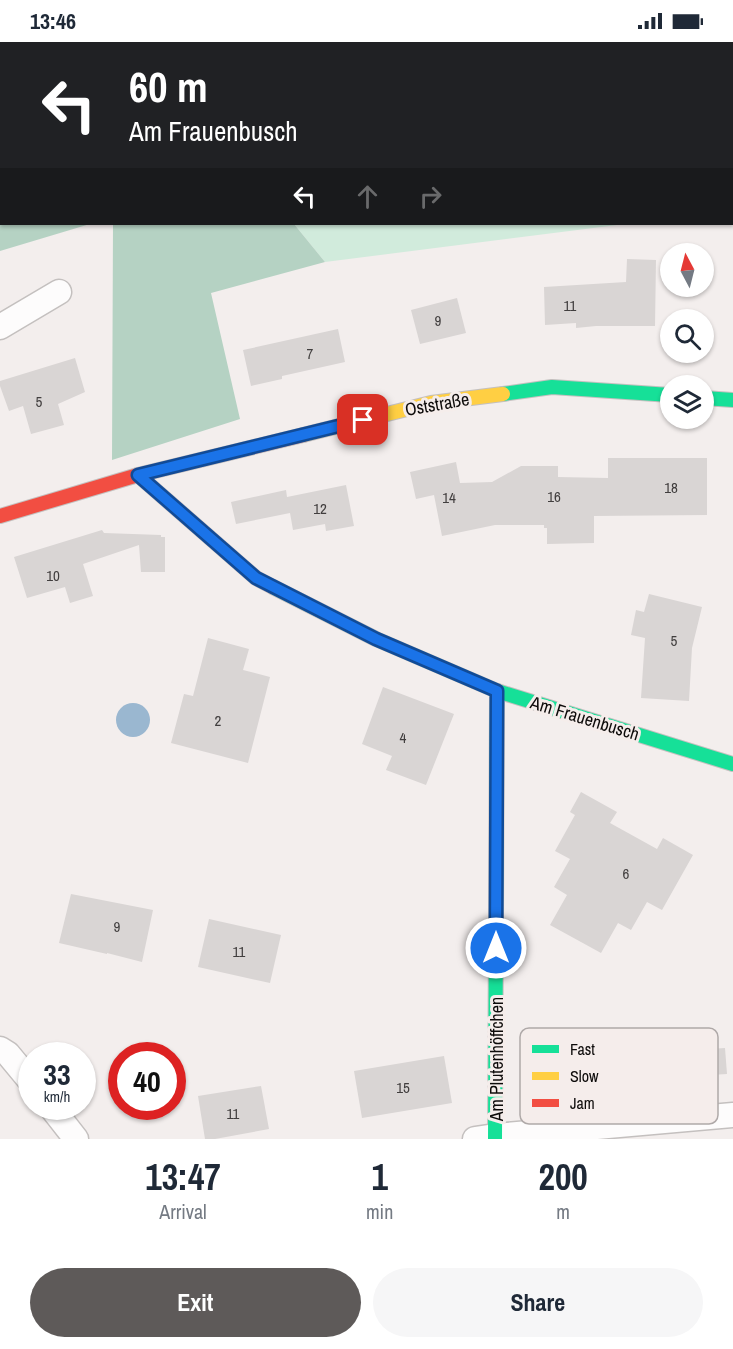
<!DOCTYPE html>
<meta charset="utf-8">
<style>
:root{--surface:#fff;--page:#f6f6f7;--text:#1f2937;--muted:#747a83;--accent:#5e5a59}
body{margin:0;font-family:"Archivo Narrow",sans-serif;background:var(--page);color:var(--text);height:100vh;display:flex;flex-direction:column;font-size:22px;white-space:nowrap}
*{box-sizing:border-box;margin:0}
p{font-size:20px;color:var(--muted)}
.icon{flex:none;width:33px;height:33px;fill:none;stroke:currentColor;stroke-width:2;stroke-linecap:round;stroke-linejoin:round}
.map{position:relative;height:1097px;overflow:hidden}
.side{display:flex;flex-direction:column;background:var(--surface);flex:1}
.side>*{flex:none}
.guide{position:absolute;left:0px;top:0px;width:734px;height:183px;box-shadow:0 2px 4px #0004;background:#202124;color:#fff;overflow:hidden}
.needle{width:39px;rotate:353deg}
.buttons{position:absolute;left:660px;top:201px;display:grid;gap:12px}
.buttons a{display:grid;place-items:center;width:54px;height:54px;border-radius:50%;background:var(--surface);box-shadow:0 2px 4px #0004;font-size:30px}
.speed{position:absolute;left:18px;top:1000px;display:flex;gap:12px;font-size:30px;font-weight:700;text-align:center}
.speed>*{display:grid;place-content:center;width:78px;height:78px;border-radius:50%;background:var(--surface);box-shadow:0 2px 4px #0004;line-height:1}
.speed small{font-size:15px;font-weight:400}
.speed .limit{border:9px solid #d22;background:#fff;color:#111}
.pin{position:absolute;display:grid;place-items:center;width:51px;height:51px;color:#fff;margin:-26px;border-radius:12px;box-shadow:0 3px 9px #0006}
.me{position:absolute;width:66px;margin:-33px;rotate:0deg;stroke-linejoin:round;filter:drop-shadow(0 0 4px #0008)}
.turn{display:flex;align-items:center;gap:21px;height:126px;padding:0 30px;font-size:27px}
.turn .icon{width:78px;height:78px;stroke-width:2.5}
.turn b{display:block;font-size:42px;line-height:51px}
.lanes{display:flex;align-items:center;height:57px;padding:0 30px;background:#0003;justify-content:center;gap:30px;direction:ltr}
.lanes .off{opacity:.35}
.eta{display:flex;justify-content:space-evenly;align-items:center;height:102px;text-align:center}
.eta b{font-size:36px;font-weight:700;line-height:42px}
.cta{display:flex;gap:12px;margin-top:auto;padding:12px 30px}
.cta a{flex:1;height:69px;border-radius:36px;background:var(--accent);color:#fff;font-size:24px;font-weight:700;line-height:69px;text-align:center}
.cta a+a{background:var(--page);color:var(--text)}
.status{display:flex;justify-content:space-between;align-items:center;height:42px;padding:0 30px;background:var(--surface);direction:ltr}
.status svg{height:16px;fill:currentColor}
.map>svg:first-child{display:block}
.green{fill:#d1ebdc}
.forest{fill:#b5d2c3}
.water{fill:#9ab7d0}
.building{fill:#d9d5d4}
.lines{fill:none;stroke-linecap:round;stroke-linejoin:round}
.street-casing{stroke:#c4c0bf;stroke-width:27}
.fast-casing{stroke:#c4c0bf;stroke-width:16}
.slow-casing{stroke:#c4c0bf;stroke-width:16}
.jam-casing{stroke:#c4c0bf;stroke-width:16}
.street{stroke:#fdfcfc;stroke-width:24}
.fast{stroke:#16e098;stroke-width:14}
.slow{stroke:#ffcf43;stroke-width:14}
.jam{stroke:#f24e42;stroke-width:14}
.route-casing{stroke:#114b97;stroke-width:15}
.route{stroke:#1a73e8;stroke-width:10}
.labels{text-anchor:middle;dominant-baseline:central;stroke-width:6;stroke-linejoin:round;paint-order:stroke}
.number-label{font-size:15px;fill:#413e3e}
.street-label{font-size:18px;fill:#0d0b0a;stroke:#f5edeb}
.key{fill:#f5edeb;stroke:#afa9a8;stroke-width:1.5}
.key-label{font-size:16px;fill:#0d0b0a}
</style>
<div class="status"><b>13:46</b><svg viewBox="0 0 49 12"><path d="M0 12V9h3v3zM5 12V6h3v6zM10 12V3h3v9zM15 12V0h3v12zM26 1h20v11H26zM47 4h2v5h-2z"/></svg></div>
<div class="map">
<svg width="733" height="1097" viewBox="0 0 733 1097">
<rect width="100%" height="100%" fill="#f3eeed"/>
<g class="green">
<path d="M238,0H572L576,1L235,2Z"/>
<path d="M294,182H625L325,220Z"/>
</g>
<g class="forest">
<path d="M0,0H238L235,2H2V182H90L0,209Z"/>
<path d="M572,0H733V66L732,2H576Z"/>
<path d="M113,182H294L325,220L211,251L240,377L112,418Z"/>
</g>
<circle class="water" cx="133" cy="678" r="17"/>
<g class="building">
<path d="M627,217L656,218L655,284H596L576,286V281L545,283L544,245L626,240Z"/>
<path d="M457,256L466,291L420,302L411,268Z"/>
<path d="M338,287L345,320L282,334V337L251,344L243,308Z"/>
<path d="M75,316L85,350L58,362L64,383L31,392L23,364L9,369L0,344V339Z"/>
<path d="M608,416H707V473L594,474V501L547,502V486H544V483H495L442,494L434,453L416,457L410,430L456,420L460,441L492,440L521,424H558V435L608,436Z"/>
<path d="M346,443L354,484L326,489L325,482L293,488L290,471L236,482L231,460L286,448L287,455Z"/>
<path d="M102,488L104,491L161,493V495H165V530H141L139,503L83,522L93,554L70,561L65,545L27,556L14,515Z"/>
<path d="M649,552L702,565L692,606L689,659L641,656L645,596L631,593L636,568L644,570Z"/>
<path d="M208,596L249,607L243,628L270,635L248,721L171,701L184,652L193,654Z"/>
<path d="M383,645L454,672L426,743L386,728L392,714L362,702Z"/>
<path d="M581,750L617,770L610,781L657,807L663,796L693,813L662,868L647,860L631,888L618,881L601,911L550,883L567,853L554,845L570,817L555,809L575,773L570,770Z"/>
<path d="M71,852L153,868L142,920L107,911V912L59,901Z"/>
<path d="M209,877L281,893L270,941L198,925Z"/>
<path d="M725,1006L727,1032L532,1044L530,1018Z"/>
<path d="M444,1014L452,1061L362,1076L354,1029Z"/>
<path d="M261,1044L269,1087L215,1097H205L198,1054Z"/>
</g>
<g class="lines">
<g class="street-casing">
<g id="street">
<path d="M0,285L59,250"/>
<path d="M0,1007L8,1012L32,1041"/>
<path d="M51,1065L76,1097"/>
<path d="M475,1097L495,1094L733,1073"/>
</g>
</g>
<g class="fast-casing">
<g id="fast">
<path d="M503,352L552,345L670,353"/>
<path d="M704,356L733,358"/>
<path d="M273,545L376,597L497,649L733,722"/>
<path d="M495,1097L497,649"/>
</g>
</g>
<g class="slow-casing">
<path id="slow" d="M303,393L431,361L503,352"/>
</g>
<g class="jam-casing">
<g id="jam">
<path d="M138,433L256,536L273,545"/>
<path d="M0,474L138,433L303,393"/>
</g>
</g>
<use href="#street" class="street"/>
<use href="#fast" class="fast"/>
<use href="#slow" class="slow"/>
<use href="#jam" class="jam"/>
</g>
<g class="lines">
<g class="route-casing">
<path id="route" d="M363,378L138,433L256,536L376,597L497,649L496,906"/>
</g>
<use href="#route" class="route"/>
</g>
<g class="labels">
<g class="number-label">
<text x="570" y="263">11</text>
<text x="438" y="278">9</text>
<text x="310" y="311">7</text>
<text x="39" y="359">5</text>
<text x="671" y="445">18</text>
<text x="554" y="454">16</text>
<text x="449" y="455">14</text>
<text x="320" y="466">12</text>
<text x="53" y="533">10</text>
<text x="674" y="598">5</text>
<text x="218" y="678">2</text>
<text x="403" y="695">4</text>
<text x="626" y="831">6</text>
<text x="117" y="884">9</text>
<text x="239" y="909">11</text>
<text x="403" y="1045">15</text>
<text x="233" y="1071">11</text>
</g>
<g class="street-label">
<text transform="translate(437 362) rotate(-10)">Oststraße</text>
<text transform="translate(585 676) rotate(17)">Am Frauenbusch</text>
<text transform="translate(496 1017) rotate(-90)">Am Plutenhöffchen</text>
</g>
</g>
<rect x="520" y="986" width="198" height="96" rx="9" class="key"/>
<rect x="532" y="1003" width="27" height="8" fill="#16e098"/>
<rect x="532" y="1030" width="27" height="8" fill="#ffcf43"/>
<rect x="532" y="1057" width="27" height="8" fill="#f24e42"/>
<g class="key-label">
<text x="570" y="1013">Fast</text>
<text x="570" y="1040">Slow</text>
<text x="570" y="1067">Jam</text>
</g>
</svg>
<div class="buttons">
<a><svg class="needle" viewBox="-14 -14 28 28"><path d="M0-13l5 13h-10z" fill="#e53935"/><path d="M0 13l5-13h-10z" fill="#747a83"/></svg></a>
<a><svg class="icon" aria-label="search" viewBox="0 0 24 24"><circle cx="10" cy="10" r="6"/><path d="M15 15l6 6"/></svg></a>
<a><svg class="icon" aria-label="layers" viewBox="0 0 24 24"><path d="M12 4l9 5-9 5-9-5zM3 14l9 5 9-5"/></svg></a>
</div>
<div class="speed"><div>33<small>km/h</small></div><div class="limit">40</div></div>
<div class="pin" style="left:363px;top:378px;background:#d93025"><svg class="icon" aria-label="arrive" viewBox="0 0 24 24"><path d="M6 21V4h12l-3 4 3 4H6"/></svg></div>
<svg class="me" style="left:496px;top:906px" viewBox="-20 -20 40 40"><circle r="17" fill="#1a73e8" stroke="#fff" stroke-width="3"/><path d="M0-11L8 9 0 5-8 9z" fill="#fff"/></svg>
<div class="guide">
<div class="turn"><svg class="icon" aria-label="left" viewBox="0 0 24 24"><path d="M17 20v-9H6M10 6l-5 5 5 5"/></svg><div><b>60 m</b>Am Frauenbusch</div></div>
<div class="lanes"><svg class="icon" aria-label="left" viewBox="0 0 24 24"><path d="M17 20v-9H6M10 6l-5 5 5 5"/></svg><svg class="icon off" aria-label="ahead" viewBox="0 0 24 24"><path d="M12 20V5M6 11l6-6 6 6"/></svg><svg class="icon off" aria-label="right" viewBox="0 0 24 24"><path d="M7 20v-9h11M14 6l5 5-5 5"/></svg></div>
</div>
</div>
<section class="side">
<div class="eta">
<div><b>13:47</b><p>Arrival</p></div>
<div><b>1</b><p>min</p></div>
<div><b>200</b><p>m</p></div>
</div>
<div class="cta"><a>Exit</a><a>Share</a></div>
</section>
